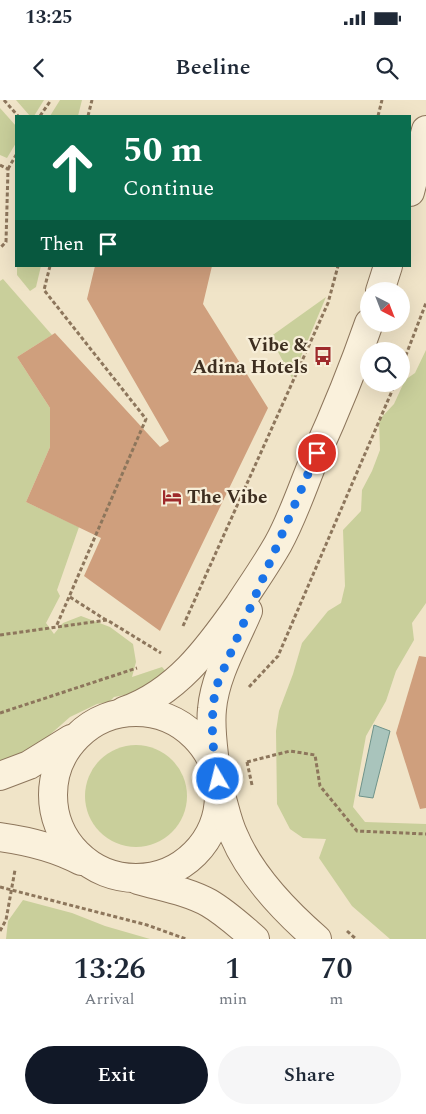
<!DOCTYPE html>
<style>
:root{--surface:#fff;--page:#f6f6f7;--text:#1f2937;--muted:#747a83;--accent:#111827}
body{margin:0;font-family:Spectral,serif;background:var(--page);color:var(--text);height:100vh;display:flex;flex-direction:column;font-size:19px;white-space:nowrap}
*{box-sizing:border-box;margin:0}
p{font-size:16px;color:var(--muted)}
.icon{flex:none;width:28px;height:28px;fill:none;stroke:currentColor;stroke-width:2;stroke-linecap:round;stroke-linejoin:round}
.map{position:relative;height:839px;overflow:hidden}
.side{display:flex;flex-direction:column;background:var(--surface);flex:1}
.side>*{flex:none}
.banner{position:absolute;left:15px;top:15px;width:396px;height:152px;border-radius:0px;box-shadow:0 5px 20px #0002;background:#0b6e4f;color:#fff;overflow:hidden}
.needle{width:32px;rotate:138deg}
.controls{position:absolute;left:360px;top:182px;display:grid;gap:10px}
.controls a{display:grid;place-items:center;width:50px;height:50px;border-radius:50%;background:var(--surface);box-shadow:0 5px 20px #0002;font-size:25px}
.pin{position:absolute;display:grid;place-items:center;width:42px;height:42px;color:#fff;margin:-21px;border:2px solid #fff;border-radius:50%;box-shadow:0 1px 5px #0007}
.me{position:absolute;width:55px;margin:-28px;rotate:352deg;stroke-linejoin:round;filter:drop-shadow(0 0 4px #0008)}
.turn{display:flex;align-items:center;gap:18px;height:105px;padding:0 25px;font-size:22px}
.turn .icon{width:65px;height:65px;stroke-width:2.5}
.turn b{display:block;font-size:35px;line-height:42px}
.then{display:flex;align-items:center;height:48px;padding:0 25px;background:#0003;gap:10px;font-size:19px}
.eta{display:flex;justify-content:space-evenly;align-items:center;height:85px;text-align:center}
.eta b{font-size:30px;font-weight:600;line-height:35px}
.button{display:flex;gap:10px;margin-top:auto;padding:10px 25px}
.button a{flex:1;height:58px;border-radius:30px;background:var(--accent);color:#fff;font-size:20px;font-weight:600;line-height:58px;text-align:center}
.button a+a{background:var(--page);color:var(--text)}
.status{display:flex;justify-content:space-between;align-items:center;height:35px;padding:0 25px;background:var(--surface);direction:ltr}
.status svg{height:14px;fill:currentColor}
header{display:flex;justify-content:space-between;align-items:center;height:65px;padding:0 25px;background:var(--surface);font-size:22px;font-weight:600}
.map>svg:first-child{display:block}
.green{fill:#c9cf9b}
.water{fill:#a9c4bc;stroke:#6f938a}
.building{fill:#cf9f7d}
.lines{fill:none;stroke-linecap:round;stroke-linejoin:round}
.street-casing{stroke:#8d765c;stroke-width:30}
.path{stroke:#8d765c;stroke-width:3;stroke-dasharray:4 2.5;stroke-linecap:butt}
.street{stroke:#faf1dc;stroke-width:28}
.route{stroke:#1a73e8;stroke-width:9;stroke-dasharray:0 16.2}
.labels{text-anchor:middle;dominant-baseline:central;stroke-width:4.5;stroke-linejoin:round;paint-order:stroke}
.poi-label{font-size:19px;font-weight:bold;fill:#3d2e20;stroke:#f7eed8;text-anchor:end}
</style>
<div class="status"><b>13:25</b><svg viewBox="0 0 49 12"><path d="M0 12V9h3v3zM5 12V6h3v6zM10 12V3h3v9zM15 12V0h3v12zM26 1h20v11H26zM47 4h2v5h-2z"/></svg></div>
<header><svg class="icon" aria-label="back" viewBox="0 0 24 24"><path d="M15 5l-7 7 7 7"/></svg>Beeline<svg class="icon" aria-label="search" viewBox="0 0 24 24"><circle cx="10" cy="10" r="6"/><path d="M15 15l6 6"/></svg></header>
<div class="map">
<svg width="426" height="839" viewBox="0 0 426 839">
<rect width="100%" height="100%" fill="#f0e4c8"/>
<g class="green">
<path d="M16,0H44L34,16H30Z"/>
<path d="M60,0H82L78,16H50Z"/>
<path d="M0,8L16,26V43L7,58L0,55Z"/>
<path d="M17,166H41L36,187L30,191L17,175Z"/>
<path d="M3,179L52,235L17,257L50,308V347L26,402L79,427L57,490L60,496L46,523L54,534L63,523L81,516L110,527L133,544L136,562L132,577L162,567L169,575L135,593L114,597L109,602L97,604L70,617L45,639L15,657L0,662V181Z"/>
<path d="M326,197L292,278L270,237Z"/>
<path d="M426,250V503L412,523L414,540L396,571L386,601L366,636L353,707L365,722L426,724V839H390L352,806L319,758L326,739L303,738L290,729L277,704L276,631L279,611L293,574L302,543L328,511L341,503L345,486L343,430L361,411L362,390L372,371L380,350L379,320L394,304L405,280L415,273Z"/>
<circle cx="136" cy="696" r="51"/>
<path d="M23,800L72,813L105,826L150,839H6L8,821Z"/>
</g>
<path class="water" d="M374,625L390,631L373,698L359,696Z"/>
<g class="building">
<path d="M95,166H212L203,204L268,308L160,531L84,476L101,438L26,402L50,347V308L17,257L55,233L160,347L169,341L87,199Z"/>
<path d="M419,556L426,557V708L420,709L396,633Z"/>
</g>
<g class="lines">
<g class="street-casing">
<g id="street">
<path d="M410,92L426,30"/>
<path d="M380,191L388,166"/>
<path d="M124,611C176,593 208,549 239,505C252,485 266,465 278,444C293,417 303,386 315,357C335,313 353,269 369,223"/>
<circle cx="136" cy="695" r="83"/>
<path d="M215,664C213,646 210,627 212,609C215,575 235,542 248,511"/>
<path d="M0,676L29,665L71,639"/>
<path d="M221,695C225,709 228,724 234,736C250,774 286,812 317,839"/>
<path d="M0,737C29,741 55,747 81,761"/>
<path d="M138,780C162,787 187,791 209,803C226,813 240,826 255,839"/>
</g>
</g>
<g class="path">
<path d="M4,0L18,16"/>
<path d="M40,16L51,0"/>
<path d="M88,16L92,0"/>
<path d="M378,16L382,0"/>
<path d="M0,65L8,69L6,142L0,148"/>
<path d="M8,69L16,55"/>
<path d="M50,166L44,190L146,319L56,527"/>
<path d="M401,268L426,203"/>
<path d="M70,497L106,520"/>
<path d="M183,526L328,203L338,166"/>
<path d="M0,535L107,520L161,553"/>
<path d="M249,587L278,556L395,284"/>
<path d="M0,613L137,568"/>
<path d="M247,662L252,685"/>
<path d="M247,662L290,651L315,655L320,686L357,731L426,734"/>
<path d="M0,787L147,825L186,839"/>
<path d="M0,831L6,820L15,770"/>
<path d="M347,831L356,839"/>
</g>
<use href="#street" class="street"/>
</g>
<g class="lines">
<path class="route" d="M218,679C212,648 210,618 216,587L317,353"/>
</g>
<defs>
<g id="bus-bare" transform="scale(1.5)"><path d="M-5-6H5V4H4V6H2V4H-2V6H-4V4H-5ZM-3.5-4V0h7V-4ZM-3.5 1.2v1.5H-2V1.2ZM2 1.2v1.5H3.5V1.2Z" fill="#9e2a2b" stroke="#f7eed8" stroke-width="2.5" paint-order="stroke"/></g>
<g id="hotel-bare" transform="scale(1.5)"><path d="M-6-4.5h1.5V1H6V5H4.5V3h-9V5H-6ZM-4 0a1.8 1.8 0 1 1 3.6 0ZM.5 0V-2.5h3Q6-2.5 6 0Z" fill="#9e2a2b" stroke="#f7eed8" stroke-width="2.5" paint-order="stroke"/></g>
</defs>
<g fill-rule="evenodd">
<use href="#bus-bare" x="323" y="256"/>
<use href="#hotel-bare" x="172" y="397"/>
</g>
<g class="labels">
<g class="poi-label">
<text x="308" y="245">Vibe &amp;<tspan x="308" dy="22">Adina Hotels</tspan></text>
<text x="187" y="397" text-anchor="start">The Vibe</text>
</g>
</g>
</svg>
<div class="controls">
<a><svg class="needle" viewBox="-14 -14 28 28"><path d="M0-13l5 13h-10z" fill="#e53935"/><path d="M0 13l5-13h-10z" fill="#747a83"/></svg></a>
<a><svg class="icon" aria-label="search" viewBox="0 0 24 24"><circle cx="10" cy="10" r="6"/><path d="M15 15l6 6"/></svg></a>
</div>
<div class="pin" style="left:317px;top:353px;background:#d93025"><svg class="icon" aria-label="arrive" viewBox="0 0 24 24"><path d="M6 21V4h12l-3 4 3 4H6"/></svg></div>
<svg class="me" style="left:218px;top:679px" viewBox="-20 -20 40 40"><circle r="17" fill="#1a73e8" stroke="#fff" stroke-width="3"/><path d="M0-11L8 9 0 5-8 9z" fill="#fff"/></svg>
<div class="banner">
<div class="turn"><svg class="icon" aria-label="ahead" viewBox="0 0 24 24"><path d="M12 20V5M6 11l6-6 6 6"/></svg><div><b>50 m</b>Continue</div></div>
<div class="then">Then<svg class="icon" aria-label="arrive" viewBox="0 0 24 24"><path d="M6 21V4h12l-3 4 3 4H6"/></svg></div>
</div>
</div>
<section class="side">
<div class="eta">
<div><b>13:26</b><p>Arrival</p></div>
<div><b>1</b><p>min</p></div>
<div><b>70</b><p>m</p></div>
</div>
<div class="button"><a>Exit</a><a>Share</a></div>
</section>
